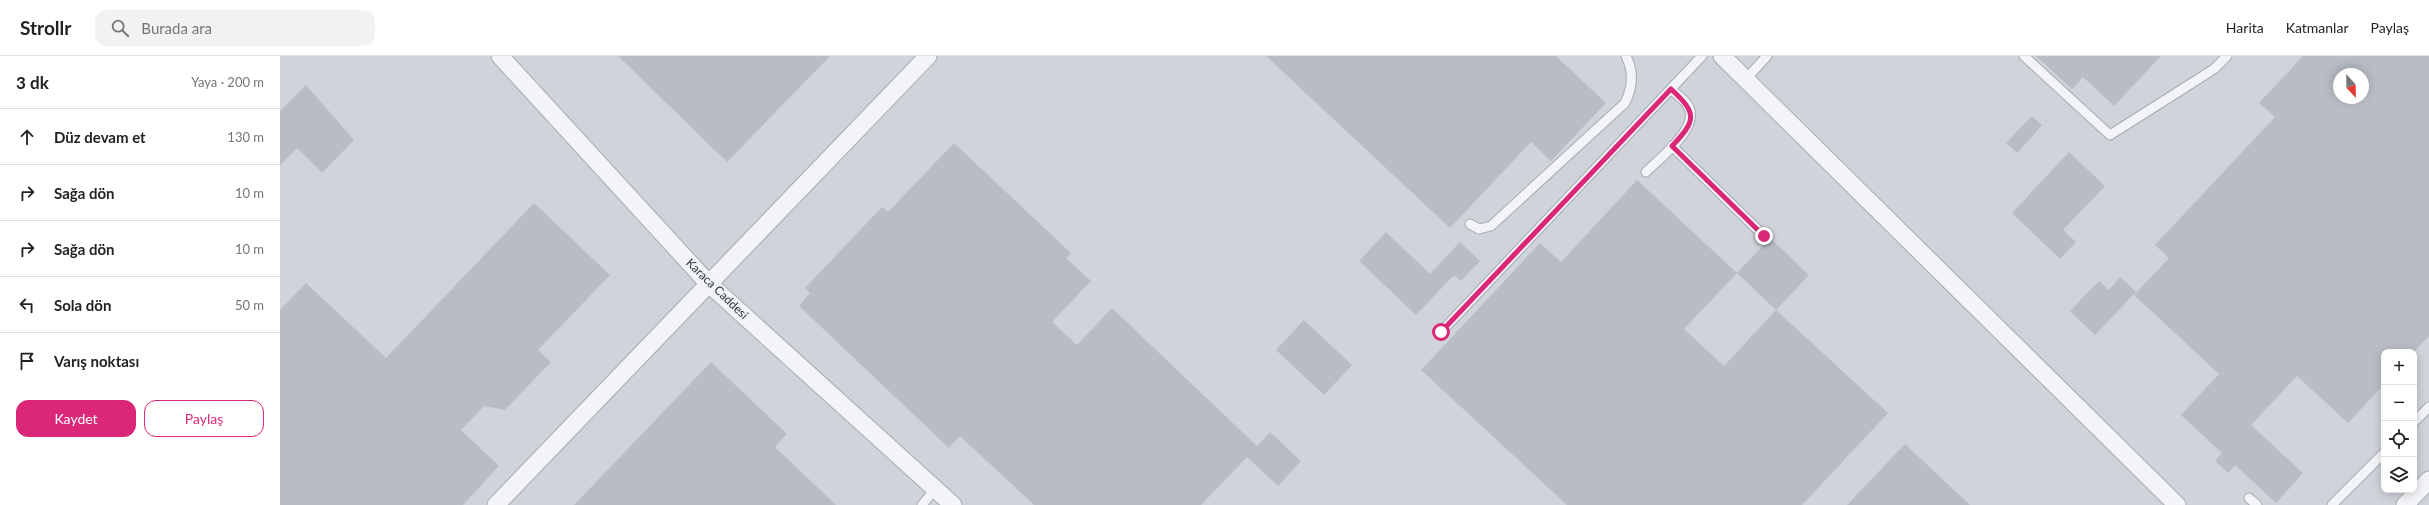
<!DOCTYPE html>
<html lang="tr">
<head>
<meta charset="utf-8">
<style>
	:root { --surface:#fff; --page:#f2f2f2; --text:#222; --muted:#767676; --line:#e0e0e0; --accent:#db2777 }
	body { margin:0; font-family:Lato,sans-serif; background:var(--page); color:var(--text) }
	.controls { position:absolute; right:12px; bottom:12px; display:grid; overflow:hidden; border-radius:8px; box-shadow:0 2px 10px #0003 }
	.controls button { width:36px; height:36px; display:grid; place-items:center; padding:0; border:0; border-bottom:1px solid var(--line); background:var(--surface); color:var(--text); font:20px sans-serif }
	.compass { position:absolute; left:2053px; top:12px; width:36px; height:36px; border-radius:50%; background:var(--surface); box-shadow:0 2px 10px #0003; rotate:158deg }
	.stop { position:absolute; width:12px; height:12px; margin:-9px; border:3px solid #db2777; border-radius:50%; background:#fff }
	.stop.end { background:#db2777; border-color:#fff; box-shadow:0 1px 4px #0008 }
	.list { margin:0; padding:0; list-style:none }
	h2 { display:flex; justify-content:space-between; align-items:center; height:52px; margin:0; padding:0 16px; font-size:17px }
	h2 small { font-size:13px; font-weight:400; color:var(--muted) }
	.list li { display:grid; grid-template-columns:26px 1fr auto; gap:12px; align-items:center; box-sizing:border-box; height:56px; padding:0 16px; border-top:1px solid var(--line) }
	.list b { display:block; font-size:15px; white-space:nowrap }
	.list em { font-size:13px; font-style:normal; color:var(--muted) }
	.actions { display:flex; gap:8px; padding:12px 16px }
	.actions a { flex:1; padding:9px 0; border:1px solid var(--accent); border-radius:12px; text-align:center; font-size:14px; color:var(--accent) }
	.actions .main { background:var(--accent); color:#fff }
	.icon { flex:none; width:22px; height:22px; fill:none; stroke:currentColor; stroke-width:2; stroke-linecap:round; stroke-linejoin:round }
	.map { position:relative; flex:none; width:2149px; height:449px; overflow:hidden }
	header { display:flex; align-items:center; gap:24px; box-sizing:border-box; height:56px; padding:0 20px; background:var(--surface); border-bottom:1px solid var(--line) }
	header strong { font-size:19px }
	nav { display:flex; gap:22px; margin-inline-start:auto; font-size:14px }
	.search { width:280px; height:36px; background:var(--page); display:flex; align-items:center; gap:10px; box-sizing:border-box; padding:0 14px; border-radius:12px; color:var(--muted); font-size:15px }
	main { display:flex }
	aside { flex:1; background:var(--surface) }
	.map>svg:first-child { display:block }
</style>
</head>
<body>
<header>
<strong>Strollr</strong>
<div class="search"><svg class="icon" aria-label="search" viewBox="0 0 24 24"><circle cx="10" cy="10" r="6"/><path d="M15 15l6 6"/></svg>Burada ara</div>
<nav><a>Harita</a><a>Katmanlar</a><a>Paylaş</a></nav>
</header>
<main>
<aside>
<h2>3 dk<small>Yaya · 200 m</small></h2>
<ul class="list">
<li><svg class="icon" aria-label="ahead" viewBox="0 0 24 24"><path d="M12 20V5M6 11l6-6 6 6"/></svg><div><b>Düz devam et</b></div><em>130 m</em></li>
<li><svg class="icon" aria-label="right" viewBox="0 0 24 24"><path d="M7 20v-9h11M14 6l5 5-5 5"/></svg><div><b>Sağa dön</b></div><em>10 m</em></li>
<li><svg class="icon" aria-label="right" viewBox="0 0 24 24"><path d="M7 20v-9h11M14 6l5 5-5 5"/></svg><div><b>Sağa dön</b></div><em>10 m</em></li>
<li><svg class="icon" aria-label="left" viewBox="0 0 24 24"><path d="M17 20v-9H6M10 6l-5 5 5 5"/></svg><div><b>Sola dön</b></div><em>50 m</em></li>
<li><svg class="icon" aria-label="arrive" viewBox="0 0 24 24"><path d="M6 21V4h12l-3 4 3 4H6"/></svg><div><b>Varış noktası</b></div></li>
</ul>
<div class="actions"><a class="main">Kaydet</a><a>Paylaş</a></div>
</aside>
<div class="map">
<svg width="2149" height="449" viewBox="0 0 2149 449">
	<rect width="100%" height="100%" fill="#e0e4e8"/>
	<path fill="#cfd3da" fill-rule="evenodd" d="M0,0H2149V449H0ZM2059,18H2083V42H2059ZM2104,296H2134V434H2104Z"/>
	<path fill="#b8bdc5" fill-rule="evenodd" d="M338,0H550L447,106Z
		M986,0H1276L1326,47L1271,105L1251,86L1170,172Z
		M1756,0H1881L1834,50L1803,21L1792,33Z
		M2023,0H2149V280L2134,296H2104V328L2068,367L2017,320L1971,369L2023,417L1996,447L1955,409L1948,417L1935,405L1942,397L1901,359L1939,318L1854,239L1889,202L1875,189L1995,61L1979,47ZM2059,18H2083V42H2059Z
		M26,29L74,84L42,117L17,92L0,109V55Z
		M1752,60L1762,69L1737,97L1726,87Z
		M674,87L791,197L786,202L811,225L772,266L797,289L832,252L977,390L990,376L1021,405L998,430L967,401L921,449H754L680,380L669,392L519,250L530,237L525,232L602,151L608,156Z
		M1789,96L1825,130L1783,174L1796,186L1780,203L1732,157Z
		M1357,124L1457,217L1404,273L1444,310L1496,254L1608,357L1522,449H1287L1141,314L1260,187L1281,206Z
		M254,147L330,219L258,294L271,306L225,354L204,350L181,374L219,410L183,449H0V254L26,227L106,302Z
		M1106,176L1150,218L1180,186L1200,205L1181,225L1174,219L1136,259L1079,205Z
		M1490,182L1529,219L1496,254L1457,217Z
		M1840,221L1856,236L1815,279L1790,255L1819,225L1829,234Z
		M1024,264L1072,309L1044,339L996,294Z
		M431,306L507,378L495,391L556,449H294Z
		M1625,388L1690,449H1567Z"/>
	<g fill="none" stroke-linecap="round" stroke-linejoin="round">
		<g stroke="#a6abb2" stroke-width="11">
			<path id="service" d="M1744,0L1830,79L1934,13L1947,0
				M1466,23L1487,0
				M1392,90L1484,180
				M1366,116C1380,102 1423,70 1407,48C1403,43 1396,38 1391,33
				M1190,168L1199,173L1211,170L1345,47C1353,31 1354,16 1346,0
				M1161,276L1422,0
				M2134,366L2149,351
				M1969,442L1977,449
				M642,449L655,433
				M2052,449L2104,397"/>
		</g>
		<g stroke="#a6abb2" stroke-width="19">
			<path id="minor" d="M220,0L428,227L673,449
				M1442,0L1897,449
				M216,449L648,0
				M2125,449L2149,424"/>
		</g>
		<use href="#service" stroke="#f3f4f7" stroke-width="9"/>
		<use href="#minor" stroke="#f3f4f7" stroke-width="17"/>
	</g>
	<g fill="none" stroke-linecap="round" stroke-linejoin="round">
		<path stroke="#db2777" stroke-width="5" d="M1161,276L1391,33C1417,57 1417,64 1392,90L1484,180"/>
	</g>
	<g text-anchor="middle" stroke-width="3.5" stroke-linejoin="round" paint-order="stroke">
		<g font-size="12" fill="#2a333f" stroke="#f0f3f6">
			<text transform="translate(437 233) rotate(44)" y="4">Karaca Caddesi</text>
		</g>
	</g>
</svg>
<div class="controls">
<button>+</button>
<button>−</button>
<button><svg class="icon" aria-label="locate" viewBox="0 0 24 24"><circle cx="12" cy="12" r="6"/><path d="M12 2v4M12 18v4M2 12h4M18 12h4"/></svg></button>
<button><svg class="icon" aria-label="layers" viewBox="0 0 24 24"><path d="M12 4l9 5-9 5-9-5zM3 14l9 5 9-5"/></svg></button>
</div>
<svg class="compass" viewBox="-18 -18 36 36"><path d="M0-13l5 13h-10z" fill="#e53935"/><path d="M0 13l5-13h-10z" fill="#767676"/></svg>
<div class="stop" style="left:1161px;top:276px"></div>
<div class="stop end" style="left:1484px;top:180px"></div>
</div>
</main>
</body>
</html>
